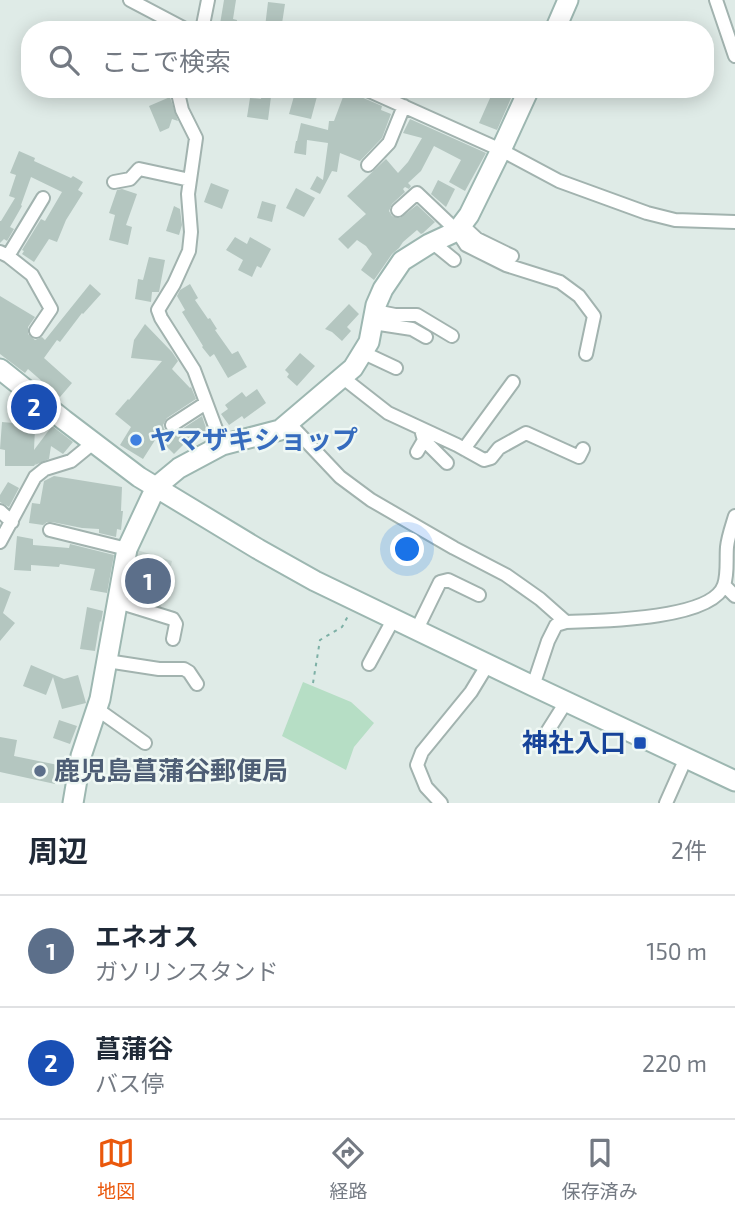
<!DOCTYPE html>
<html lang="ja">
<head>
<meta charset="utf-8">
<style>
	:root { --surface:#fff; --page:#f2f2f3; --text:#1f2937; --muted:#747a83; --line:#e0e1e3; --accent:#ea580c }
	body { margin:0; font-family:"Exo 2","Noto Sans JP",sans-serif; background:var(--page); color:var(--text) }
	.you { position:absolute; left:408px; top:550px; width:24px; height:24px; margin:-18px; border:5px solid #fff; border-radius:50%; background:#1a73e8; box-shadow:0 0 0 10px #1a73e833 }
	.badge { display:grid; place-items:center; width:46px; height:46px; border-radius:50%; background:var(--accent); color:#fff; font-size:23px; font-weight:700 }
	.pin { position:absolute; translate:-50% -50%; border:4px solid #fff; box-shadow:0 2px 7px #0006 }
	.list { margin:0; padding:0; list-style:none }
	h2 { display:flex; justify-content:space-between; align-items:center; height:91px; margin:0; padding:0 28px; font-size:30px }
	h2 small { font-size:23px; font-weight:400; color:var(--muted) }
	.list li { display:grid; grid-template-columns:46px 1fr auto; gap:21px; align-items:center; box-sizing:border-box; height:112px; padding:0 28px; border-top:2px solid var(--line) }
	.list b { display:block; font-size:26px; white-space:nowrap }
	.list p { margin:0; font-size:23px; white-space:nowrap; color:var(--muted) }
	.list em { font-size:23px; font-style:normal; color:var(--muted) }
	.icon { flex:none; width:38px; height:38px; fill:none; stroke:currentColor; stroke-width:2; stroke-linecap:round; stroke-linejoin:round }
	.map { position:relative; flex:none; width:735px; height:803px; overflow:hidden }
	.search { position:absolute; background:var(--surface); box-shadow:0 4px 18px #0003; left:21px; right:21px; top:21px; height:77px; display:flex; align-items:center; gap:18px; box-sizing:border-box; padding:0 24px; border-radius:28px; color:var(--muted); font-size:26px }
	.sheet { height:315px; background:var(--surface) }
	nav { display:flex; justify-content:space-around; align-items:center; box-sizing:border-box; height:98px; border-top:2px solid var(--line); background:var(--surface); font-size:19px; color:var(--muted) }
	nav a { display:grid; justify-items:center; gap:4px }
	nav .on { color:var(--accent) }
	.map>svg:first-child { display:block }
</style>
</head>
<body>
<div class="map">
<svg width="735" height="803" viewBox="0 0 735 803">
	<rect width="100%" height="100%" fill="#dfebe7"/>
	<path fill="#cddbd6" d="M134,549L172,561L160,611L125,600Z"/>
	<path fill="#b6dec5" d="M303,682L351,702L374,723L354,747L346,770L282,736Z"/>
	<path fill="#b4c6c0" d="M224,0H236L233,19L237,20L236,30H219Z
		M268,2L285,4L281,30L265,27Z
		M262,89H272L268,120L247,117L250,98L261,99Z
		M296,89H319L311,119L289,114Z
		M346,89H356L361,97L382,106L381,110L391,114L382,138L360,161L340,153L337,172L332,171L320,194L310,189L317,176L323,180L328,143L307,140L306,155L294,153L296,141H297L301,123L328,130L329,121H334Z
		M494,89H515L497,130L479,123Z
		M170,97L178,121L172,119L169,128L160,132L149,106Z
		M410,119L486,153L465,191L449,182L461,160L434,146L421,171L408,183L411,186L409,189L405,187L403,189L405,192L392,204L389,211L392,216L400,218L417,205L435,222L423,233L421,234L417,230L403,242L399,248L392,254L374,280L361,270L372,254L366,246L357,240L348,249L338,239L366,214L347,196L386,159L398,173L408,162L422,138L403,133Z
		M19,151L35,158L34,161L71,178L73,176L83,182L78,190L83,193L66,220L57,242L49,239L34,262L22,254L24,251L22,250L41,219L45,221L62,192L31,177L21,205L22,206L10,227L14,229L7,241L4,239L0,243V221H1L15,198L9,196L16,175L10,173Z
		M438,180L455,189L446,207L431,194Z
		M211,183L229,190L222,209L204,202Z
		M296,188L315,198L304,217L286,208Z
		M122,189L137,194L126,225L132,227L128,245L109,240L115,215L109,213L117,190Z
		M262,201L276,205L272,222L257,218Z
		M174,206L180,209L182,225L179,235L166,231Z
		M235,237L247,244L250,237L271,249L261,268L257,266L252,277L238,270L243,260L226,250Z
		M149,257L165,260L159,292H152L151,302L135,299L138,279L143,280Z
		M90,284L101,294L83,314L82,313L60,342L57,340L44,358L72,383L60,397L28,369L25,373L0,354V296L35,317L28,327V334L35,340L42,337L45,340Z
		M190,284L198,298L195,300L208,319L210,318L217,329L215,330L232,354L238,351L247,367L228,378L214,354L210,357L202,347L203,346L182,312L185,310L177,296L180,290Z
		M349,304L359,314L347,327L351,331L342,341L332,332L325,329Z
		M145,324L172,352L178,361L172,369L190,388L191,387L196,399L167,418L163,425L164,429L169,433H176L202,416L207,431L198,438L195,433L174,454L157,437L143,459L120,445L131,427L115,414L128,399L129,400L162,361L131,358L134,340Z
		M300,353L315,366L297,386L287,377L289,374L285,370Z
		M257,389L266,403L244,419L242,416L229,425L221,414L228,409L225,405L242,392L246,397Z
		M2,422L24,424V428H35L34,450L52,426L73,442L63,454L51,446L49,459L35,465L36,463L34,466H5V450L0,449Z
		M54,476L122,487L121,511H123L121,530L117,529L116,537L99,533V529L82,528L52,522H47L43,525L29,523L32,503L40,504L44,481Z
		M8,482L19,488L9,507L0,502V495Z
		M17,536L33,539V545L69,548L70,544L114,555L107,593L90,590L95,569L60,564L59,567L31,565V571L14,570Z
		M135,573L165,579L160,606L144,601L146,588L133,585Z
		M0,587L11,592L3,613L15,623L0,641Z
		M87,607L103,611L101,622L100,621L95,651L80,649Z
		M31,665L64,679L78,675L86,703L62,709L53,677L46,695L23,686Z
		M59,720L77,726L70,744L53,738Z
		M0,737L17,740L14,756L58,765L55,784L0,772Z"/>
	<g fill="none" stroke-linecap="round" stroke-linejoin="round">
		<g stroke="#a2b3af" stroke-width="16">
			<path id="street" d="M130,0L187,30
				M716,0L735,56
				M202,30L208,0
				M177,89L182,110L196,138L188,194L191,232L189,251L174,284L158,310L161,318L194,370L222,445
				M365,89L501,150L559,181L647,213L675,220L735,222
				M368,165L389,143L404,106
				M114,182L130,179L139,169L190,180
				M398,210L417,193L457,231L466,245L506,265L560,282L579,296L594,316L586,354
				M461,224L477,239L512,256
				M433,243L454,260
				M0,252L8,256L43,198
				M8,256L32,275L51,309L36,331
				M375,311L395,315H417L452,336
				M373,323L412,329L426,337
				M364,353L396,368
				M342,377L388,413L457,445L484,460L491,458L499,448L526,433L579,457L583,449
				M289,423L340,477L371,500L454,548L506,575L540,599L566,622
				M172,425L206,403
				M424,440L447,463
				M464,449L513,382
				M417,452L424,440L422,433
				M0,511L12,522
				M50,530L127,549
				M0,542L35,477L45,469L71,461L93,443
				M724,585L735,596
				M118,602L173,619L176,624L173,639
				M417,629L440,582L448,580L479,595
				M107,661L159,669H184L189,672L197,684
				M369,664L394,618
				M533,686L548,641L556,625L566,622C597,621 712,620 724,585C728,574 726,559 727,547C728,537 732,526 735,516
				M97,709L145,743
				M542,740L566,702
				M441,803L426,787L417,765L422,752L471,692L488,664
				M666,803L686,758"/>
		</g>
		<g stroke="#9db7b1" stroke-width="23">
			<path id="secondary" d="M555,30L568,0
				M0,369L64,420L139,477L258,549L315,581L533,686L735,781
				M73,803L81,756L100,699L127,549L156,487L179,468L222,445L280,430L353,368L369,342L376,305L383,289L402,261L429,244L457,231L469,215L501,150L529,89"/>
		</g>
		<path stroke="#7db0a6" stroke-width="2" stroke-dasharray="3.5 5" stroke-linecap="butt" d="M313,683L320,640L342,627L348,616"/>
		<use href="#street" stroke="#fff" stroke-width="12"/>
		<use href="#secondary" stroke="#fff" stroke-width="19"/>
	</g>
	<circle fill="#3f7fe0" stroke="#eff8f4" stroke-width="2.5" cx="136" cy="440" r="7"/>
	<rect fill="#1a4fb4" stroke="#eff8f4" stroke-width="2.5" x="633" y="736" width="14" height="14" rx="3.5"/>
	<circle fill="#5c6f8a" stroke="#eff8f4" stroke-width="2.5" cx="40" cy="771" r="7"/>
	<g text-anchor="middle" stroke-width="5" stroke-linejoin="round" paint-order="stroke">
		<g font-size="26" font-weight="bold" fill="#366cbe" stroke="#eff8f4" text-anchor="start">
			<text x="150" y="449">ヤマザキショップ</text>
		</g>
		<g font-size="26" font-weight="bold" fill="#164399" stroke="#eff8f4" text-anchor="end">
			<text x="626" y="752">神社入口</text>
		</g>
		<g font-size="26" font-weight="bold" fill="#4e5e75" stroke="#eff8f4" text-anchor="start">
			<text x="54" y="780">鹿児島菖蒲谷郵便局</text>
		</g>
	</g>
</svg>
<div class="you"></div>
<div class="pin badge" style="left:148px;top:581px;background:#5c6f8a">1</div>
<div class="pin badge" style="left:34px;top:407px;background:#1a4fb4">2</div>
<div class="search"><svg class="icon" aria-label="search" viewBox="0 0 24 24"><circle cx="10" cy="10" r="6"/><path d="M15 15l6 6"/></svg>ここで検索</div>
</div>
<section class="sheet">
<h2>周辺<small>2件</small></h2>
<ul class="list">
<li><span class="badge" style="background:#5c6f8a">1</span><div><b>エネオス</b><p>ガソリンスタンド</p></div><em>150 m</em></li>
<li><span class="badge" style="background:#1a4fb4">2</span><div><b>菖蒲谷</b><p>バス停</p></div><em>220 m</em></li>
</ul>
</section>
<nav>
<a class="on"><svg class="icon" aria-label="map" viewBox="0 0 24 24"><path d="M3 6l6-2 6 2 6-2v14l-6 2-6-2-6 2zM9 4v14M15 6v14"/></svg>地図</a>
<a><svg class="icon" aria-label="directions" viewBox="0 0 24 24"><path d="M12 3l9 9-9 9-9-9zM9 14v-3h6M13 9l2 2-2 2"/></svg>経路</a>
<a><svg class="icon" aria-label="saved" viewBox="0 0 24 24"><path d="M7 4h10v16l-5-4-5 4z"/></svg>保存済み</a>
</nav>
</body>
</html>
